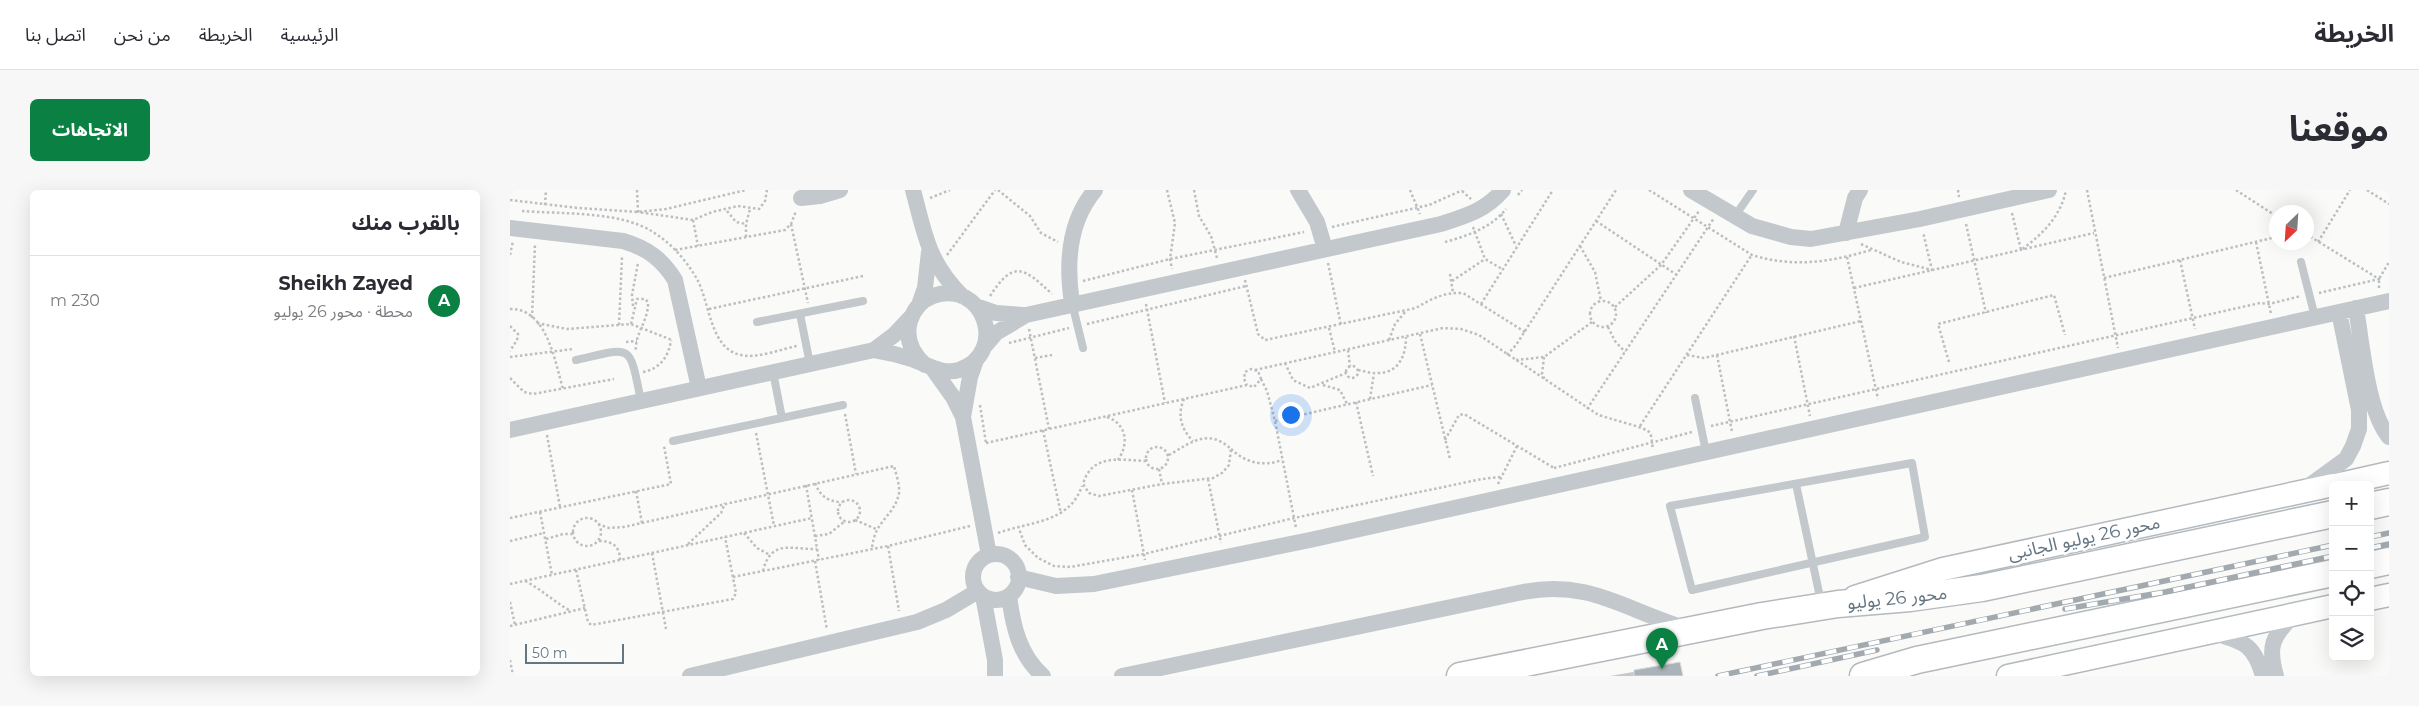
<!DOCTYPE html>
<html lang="ar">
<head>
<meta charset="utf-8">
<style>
	:root { --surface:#fff; --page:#f7f7f7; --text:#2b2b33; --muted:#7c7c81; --line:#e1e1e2; --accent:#0b8043 }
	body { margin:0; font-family:Montserrat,"Noto Sans Arabic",sans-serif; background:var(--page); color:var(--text); direction:rtl }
	.controls { position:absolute; right:15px; bottom:15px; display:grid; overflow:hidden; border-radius:8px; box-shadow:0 5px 20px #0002 }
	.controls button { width:45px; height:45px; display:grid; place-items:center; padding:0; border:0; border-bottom:1px solid var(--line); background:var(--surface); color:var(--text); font:25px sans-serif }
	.compass { position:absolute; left:1759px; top:15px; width:45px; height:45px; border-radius:50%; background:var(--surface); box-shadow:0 5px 20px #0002; rotate:205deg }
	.scale { position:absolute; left:15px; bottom:12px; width:99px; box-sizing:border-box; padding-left:5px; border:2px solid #657683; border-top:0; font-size:14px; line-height:18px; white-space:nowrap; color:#657683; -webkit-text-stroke:4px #fff; paint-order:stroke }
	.you { position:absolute; left:780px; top:224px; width:18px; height:18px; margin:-12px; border:4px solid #fff; border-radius:50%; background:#1a73e8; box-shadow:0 0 0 8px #1a73e833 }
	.badge { display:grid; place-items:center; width:32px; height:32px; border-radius:50%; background:var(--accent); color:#fff; font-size:16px; font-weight:700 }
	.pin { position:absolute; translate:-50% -41px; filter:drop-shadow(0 1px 2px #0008) }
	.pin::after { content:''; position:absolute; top:26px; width:18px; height:15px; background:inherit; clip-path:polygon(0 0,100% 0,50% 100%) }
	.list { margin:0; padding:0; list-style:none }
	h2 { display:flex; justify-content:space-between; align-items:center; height:65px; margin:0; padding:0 20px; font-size:21px }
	h2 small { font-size:16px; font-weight:400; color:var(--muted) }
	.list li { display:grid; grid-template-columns:32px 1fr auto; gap:15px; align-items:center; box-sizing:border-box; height:90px; padding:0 20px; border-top:1px solid var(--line) }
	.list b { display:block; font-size:19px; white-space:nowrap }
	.list p { margin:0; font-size:16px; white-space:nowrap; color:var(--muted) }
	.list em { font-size:16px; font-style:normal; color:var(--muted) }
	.icon { flex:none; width:28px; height:28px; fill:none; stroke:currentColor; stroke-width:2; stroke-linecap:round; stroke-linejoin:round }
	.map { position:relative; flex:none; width:1879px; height:486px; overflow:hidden; direction:ltr; border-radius:8px }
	header { display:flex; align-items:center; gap:30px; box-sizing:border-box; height:70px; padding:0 25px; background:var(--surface); border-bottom:1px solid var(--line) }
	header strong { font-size:24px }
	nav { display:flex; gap:28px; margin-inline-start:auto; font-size:18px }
	.intro { display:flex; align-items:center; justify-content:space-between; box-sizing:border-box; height:120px; padding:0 30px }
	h1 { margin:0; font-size:35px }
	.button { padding:12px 22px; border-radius:8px; background:var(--accent); color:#fff; font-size:18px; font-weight:700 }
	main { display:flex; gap:30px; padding:0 30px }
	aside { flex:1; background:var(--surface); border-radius:8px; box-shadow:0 5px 20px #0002 }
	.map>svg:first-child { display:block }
</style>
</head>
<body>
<header>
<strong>الخريطة</strong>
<nav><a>الرئيسية</a><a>الخريطة</a><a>من نحن</a><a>اتصل بنا</a></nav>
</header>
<div class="intro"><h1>موقعنا</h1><a class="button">الاتجاهات</a></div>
<main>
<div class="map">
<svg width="1879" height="486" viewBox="0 0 1879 486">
	<rect width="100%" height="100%" fill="#fafaf8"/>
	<path fill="#0003" d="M1169,474L1172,486H1100Z"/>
	<path fill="#aab3b9" stroke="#dcdcda" d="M1170,472L1173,486H1124V480Z"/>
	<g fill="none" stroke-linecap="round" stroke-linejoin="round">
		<g stroke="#b3babf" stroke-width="25">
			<path id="secondary" d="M1826,295L1879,283
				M1345,407L1433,379L1823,295
				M1860,409L1879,405
				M1498,486L1823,416"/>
		</g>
		<g stroke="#b4b9bd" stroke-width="29">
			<path id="trunk" d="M1860,316L1879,312
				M1860,375L1879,371
				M950,486L1252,426L1328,414L1400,408L1472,398L1823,324
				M1353,486L1407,470L1823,383"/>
		</g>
		<path stroke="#bbbfc2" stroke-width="2.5" stroke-dasharray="2.5 2.5" stroke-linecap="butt" d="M127,0L128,22L183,30L202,22L228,16L249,19L255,11L257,0
			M488,0L520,26L531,43L548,52
			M657,0L665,33L660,69L662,79
			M684,0L689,26L701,46L707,68
			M900,0L910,24
			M1139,0L1242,65C1284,78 1320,72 1361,60
			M1448,0L1449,7
			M1577,0L1608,158
			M1726,0L1766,26
			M1857,0L1879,14
			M952,1L961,9
			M1008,5L1012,0
			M420,8L440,0
			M0,10L68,18L128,22L156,19L236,0
			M35,15L36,0
			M12,21C51,24 111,21 143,42C162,54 176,70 187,89C200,113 200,159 231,165C247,169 271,159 287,156
			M217,21L226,32L236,34
			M1502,23L1511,60C1532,45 1551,26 1556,0
			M991,24L1006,56
			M183,30L188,56
			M1086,31L1167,85
			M281,34L298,113
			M1456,34L1476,123
			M822,37L919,15L953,0
			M963,37L975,69L992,79
			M1796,44L1869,89L1809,103
			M236,47V34L240,19
			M935,52C957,46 981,38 996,19
			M1746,52L1761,124
			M1808,52L1840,0
			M1351,54L1391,72L1422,80L1413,42
			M1070,56L1085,82L1091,111
			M165,60L275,40L281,34L286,21
			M0,65L3,51
			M437,65L485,0
			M1337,67L1368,209
			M1670,70L1685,139
			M818,73L831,135
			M940,84L943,103
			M1594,88L1766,47
			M735,90L748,144L755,150L906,118C921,109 934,102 953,103L1015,142
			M573,91L660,69L794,42
			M942,91L975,69
			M1344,98L1584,43
			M1869,98V89L1879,72
			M480,106C504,69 514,78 542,104
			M1080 124a13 13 0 1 1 26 0a13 13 0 1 1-26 0Z
			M636,114L655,213
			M971,114L1043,0
			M123,116L122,105L128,73
			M1105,117L1151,75L1189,21
			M0,119C37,118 45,172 53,199
			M199,119L353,86
			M22,128L25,54
			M27,133L57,139L121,134L162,150
			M121,134L127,109H135L138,112C139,130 124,145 126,161
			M577,134L736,96
			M109,135L112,67
			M0,136L8,144L7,150L0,161
			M1098,137L1105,151L1115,162
			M819,138L825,162
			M519,139L539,239
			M910,144L940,269
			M1284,146L1300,226
			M879,150L885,134L896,121
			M116,152L127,151
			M499,153L559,138
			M838,160L840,176
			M997,165L1006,155L1106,0
			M1177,165L1194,168L1351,131
			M1207,165L1222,242
			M0,167L63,159
			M1034,167L1032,184L1035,190
			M525,168L542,165
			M1006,170L1034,167L1082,132
			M1439,172L1428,134L1544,105L1555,145
			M775,173L783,190L800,198L836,183
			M836 182a6 6 0 1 1 12 0a6 6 0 1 1-12 0Z
			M745,180L933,138L951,139L969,145L1087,224C1097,229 1137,237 1140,243C1142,247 1142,255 1143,259
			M848,180C855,181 861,184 868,183C889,183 896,165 896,147
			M133,182C150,179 159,166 161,150
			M0,188L14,202L23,204L104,189
			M751,189L757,201L765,231L786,338
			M813,195L830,200L837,214
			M674,209C667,225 671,239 683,251
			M860,209L864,183
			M846,212L863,286
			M470,215L476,253
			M1077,219L1204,28
			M335,224L346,284
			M597,227C617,234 619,254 608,270
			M765,231L922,195
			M1130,236L1241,66
			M1201,236L1750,113L1759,114L1791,106
			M533,240L551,324
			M246,243L264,336
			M37,245L50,317
			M935,250L949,225L954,224L1044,278
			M476,253L737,195L744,197L751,189L748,181L741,179L735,182L734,189L737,195
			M636 268a11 11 0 1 1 22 0a11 11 0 1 1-22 0Z
			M721,259C736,273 753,277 772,270
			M636,271C610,270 582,263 573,294L579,303L589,306L652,294L703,288L712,283L719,275L721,259C698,238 682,252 659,265
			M1044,278L1182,242
			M649,279L652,294
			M698,289L711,353
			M305,293C310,306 318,312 332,312
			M988,294L1007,256
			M296,295L309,370
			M622,300L635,370
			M126,301L132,333
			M328 321a11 11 0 1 1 22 0a11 11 0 1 1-22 0Z
			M30,322L42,385
			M0,328L161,294L154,256
			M63 342a14 14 0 1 1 28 0a14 14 0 1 1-28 0Z
			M345,330L366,339
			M88,334L99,338L114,337L384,276C386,284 390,295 389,303C385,326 364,330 362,359
			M508,336L515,355L528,368L544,376L560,377L634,364L784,328L972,289L991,287
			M234,343L247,358L260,365
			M488,343C522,331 559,333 572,296
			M305,346L319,344L335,331
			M36,349L53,344H63
			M0,351L34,343
			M89,351C102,351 110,356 110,370
			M178,354L211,323L215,313
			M378,356L389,421
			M142,363L156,439
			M305,371L317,440
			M66,380L78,432L81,435L223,409L226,403L215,347
			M253,381C261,348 283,360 307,359
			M223,387L378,356L460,336
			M15,391C31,399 43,411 59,420
			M0,394L302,328
			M0,412L5,435
			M0,436L75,418
			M0,470L3,486"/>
		<path stroke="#c3c8cc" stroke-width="8" d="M1225,26L1243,0
			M1791,72L1805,127
			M562,113L573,158
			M290,124L300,174
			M247,132L353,111
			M66,170C123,157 119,152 131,211
			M263,182L272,228
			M1185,208L1196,262
			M163,251L333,215
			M1402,273L1415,347L1182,400L1160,316Z
			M1286,294L1311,412"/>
		<path stroke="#c3c8cc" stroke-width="16" d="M403,0C415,45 418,72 452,106
			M788,0L807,32L815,59
			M1181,0L1242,36L1281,47L1301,49L1410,29L1539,0
			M291,8L310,6L330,0
			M0,38L113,51C137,58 152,69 165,90L189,198
			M1336,43L1345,8L1350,0
			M562,113C556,74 558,32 585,0
			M409,115L415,98L419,62
			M466,116L486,123L514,125
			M1846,118C1852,153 1857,221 1879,247
			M474,157L486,143L516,125L931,34C956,26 976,20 993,0
			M364,160L384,145L401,127
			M423,179L443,207L453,227L479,365
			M453,227L460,187L466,170
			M0,240L364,160C377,162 389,165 401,169C417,174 431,185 449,180C500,162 473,88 423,106C412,110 404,119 400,131C395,148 402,163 415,175
			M1796,298L1836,269L1843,256L1849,239V220L1829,122
			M463 387a23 23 0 1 1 46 0a23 23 0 1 1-46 0Z
			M508,387L546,396L584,394L800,350L1879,111
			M473,406L485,470V486
			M499,406C503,436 509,465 533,486
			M1704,443C1734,452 1744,454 1753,486
			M180,486L407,432L436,420L468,401
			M612,486L1013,402C1079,389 1115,420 1175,438
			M1766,486C1757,454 1763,448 1784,424"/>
		<use href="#secondary" stroke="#fff" stroke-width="22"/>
		<use href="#trunk" stroke="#fff" stroke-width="26"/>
		<g stroke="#a2aab0" stroke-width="5.5">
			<path id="rail" d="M1860,347L1879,343
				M1860,358L1879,354
				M1555,419L1655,402L1823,366
				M1208,486L1823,355
				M1247,486L1367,460"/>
		</g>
		<use href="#rail" stroke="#fff" stroke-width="4" stroke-dasharray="11" stroke-linecap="butt"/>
	</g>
	<g text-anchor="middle" stroke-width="5" stroke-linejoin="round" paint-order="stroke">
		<g font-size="18" fill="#657683" stroke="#fff">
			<text transform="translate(1574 348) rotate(-12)" y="6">محور 26 يوليو الجانبى</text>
			<text transform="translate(1387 408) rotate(-6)" y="6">محور 26 يوليو</text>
		</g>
	</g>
</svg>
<div class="controls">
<button>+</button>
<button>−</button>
<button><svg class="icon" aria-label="locate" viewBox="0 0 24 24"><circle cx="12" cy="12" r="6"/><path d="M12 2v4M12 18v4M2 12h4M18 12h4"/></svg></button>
<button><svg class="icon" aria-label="layers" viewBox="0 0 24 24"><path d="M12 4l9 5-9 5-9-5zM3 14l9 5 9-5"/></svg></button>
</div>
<svg class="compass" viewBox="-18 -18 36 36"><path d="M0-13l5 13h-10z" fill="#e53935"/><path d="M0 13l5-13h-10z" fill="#7c7c81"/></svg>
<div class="scale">50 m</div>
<div class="you"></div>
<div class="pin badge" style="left:1152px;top:479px">A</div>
</div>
<aside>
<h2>بالقرب منك<small></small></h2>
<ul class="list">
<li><span class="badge">A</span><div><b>Sheikh Zayed</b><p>محطة · محور 26 يوليو</p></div><em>230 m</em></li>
</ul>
</aside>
</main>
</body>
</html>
